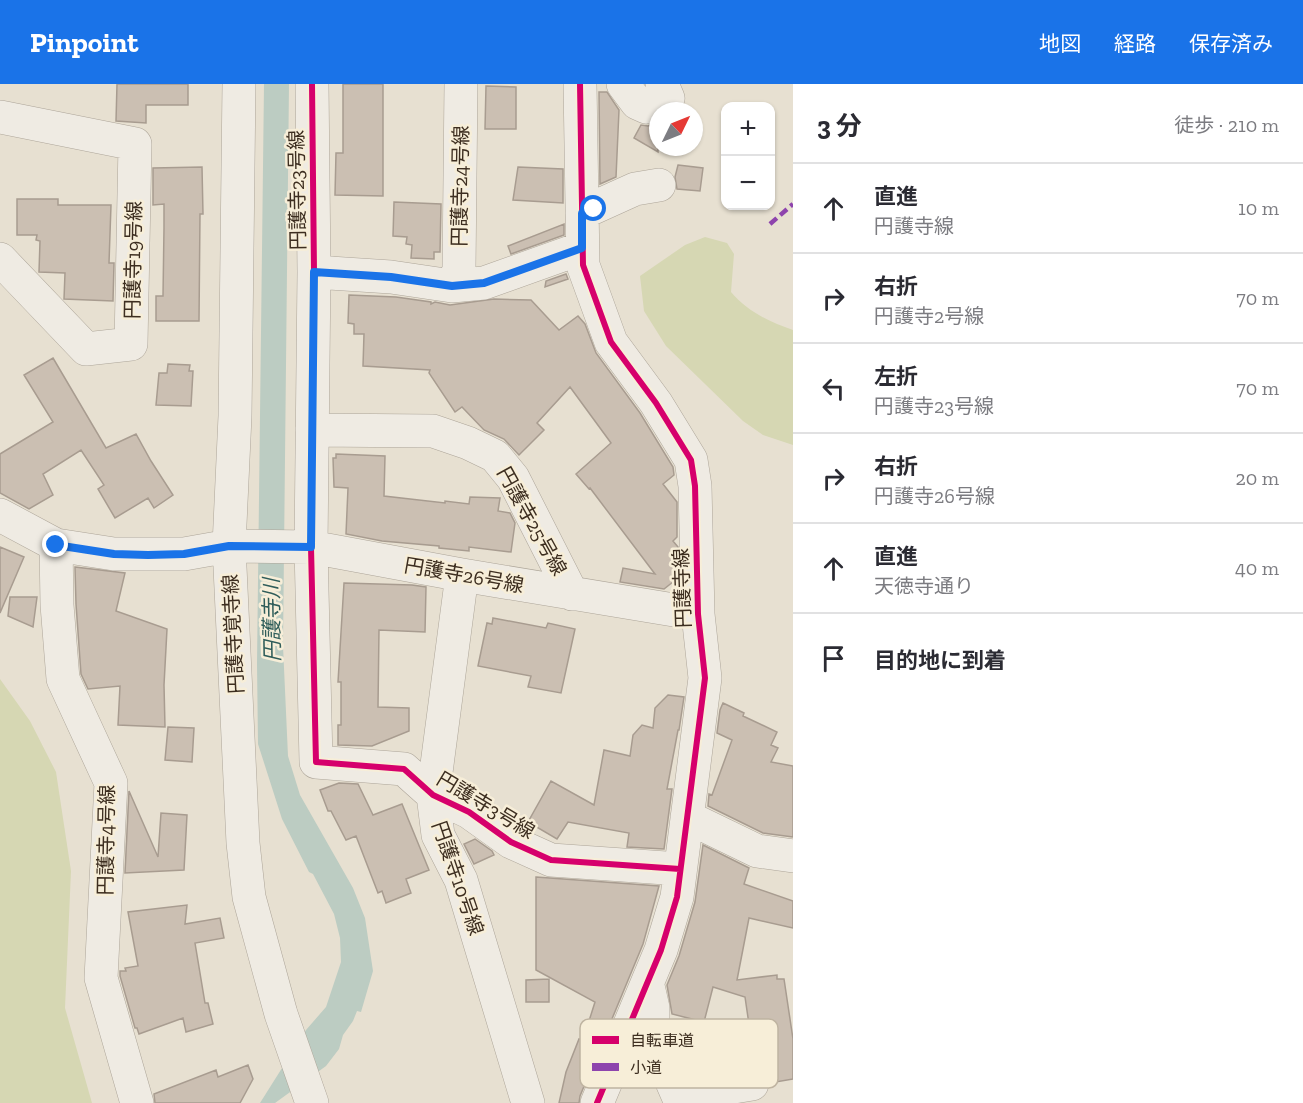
<!DOCTYPE html>
<html lang="ja">
<head>
<meta charset="utf-8">
<style>
	:root { --surface:#fff; --page:#f2f2f3; --text:#2b2b33; --muted:#7c7c81; --line:#e1e1e2; --accent:#1a73e8 }
	body { margin:0; font-family:"Zilla Slab","Noto Sans JP",serif; background:var(--page); color:var(--text) }
	.controls { position:absolute; right:18px; top:18px; display:grid; overflow:hidden; border-radius:12px; box-shadow:0 2px 4px #0004 }
	.controls button { width:54px; height:54px; display:grid; place-items:center; padding:0; border:0; border-bottom:2px solid var(--line); background:var(--surface); color:var(--text); font:30px sans-serif }
	.compass { position:absolute; left:649px; top:18px; width:54px; height:54px; border-radius:50%; background:var(--surface); box-shadow:0 2px 4px #0004; rotate:47deg }
	.stop { position:absolute; width:18px; height:18px; margin:-14px; border:4px solid #1a73e8; border-radius:50%; background:#fff }
	.stop.end { background:#1a73e8; border-color:#fff; box-shadow:0 2px 6px #0008 }
	.list { margin:0; padding:0; list-style:none }
	h2 { display:flex; justify-content:space-between; align-items:center; height:78px; margin:0; padding:0 24px; font-size:26px }
	h2 small { font-size:20px; font-weight:400; color:var(--muted) }
	.list li { display:grid; grid-template-columns:39px 1fr auto; gap:18px; align-items:center; box-sizing:border-box; height:90px; padding:0 24px; border-top:2px solid var(--line) }
	.list b { display:block; font-size:22px; white-space:nowrap }
	.list p { margin:0; font-size:20px; white-space:nowrap; color:var(--muted) }
	.list em { font-size:20px; font-style:normal; color:var(--muted) }
	.icon { flex:none; width:33px; height:33px; fill:none; stroke:currentColor; stroke-width:2; stroke-linecap:round; stroke-linejoin:round }
	.map { position:relative; flex:none; width:793px; height:1019px; overflow:hidden }
	header { display:flex; align-items:center; gap:36px; box-sizing:border-box; height:84px; padding:0 30px; background:var(--accent); color:#fff }
	header strong { font-size:28px }
	nav { display:flex; gap:33px; margin-inline-start:auto; font-size:21px }
	main { display:flex }
	aside { flex:1; background:var(--surface) }
	.map>svg:first-child { display:block }
</style>
</head>
<body>
<header>
<strong>Pinpoint</strong>
<nav><a>地図</a><a>経路</a><a>保存済み</a></nav>
</header>
<main>
<div class="map">
<svg width="793" height="1019" viewBox="0 0 793 1019">
	<rect width="100%" height="100%" fill="#e7e0d1"/>
	<path fill="#d6d7b3" d="M705,153L727,159L734,170L731,208C747,227 769,238 793,246V361L763,351L743,337L666,262L644,227L640,192L685,161Z
		M0,595L30,637L56,688L71,787L65,924L92,1019H0Z"/>
	<path fill="#bcccc2" d="M264,0H289L283,562L288,672L300,711L353,804L365,834L373,887L361,928L357,927L353,937L343,951L339,965L326,982L275,1019H260L306,946L326,923L341,878L340,854L334,830L313,790L309,788L282,735L258,660L257,580Z"/>
	<path fill="#cbbfb2" stroke="#a89c90" stroke-width="1.5" d="M117,0H188V21H146V39L116,37Z
		M343,0H383V112L335,111L336,69H343Z
		M486,2L516,3V45H485Z
		M599,8H607L619,26L616,93L600,100Z
		M658,38V68L634,54L641,41L648,42Z
		M678,81L703,84L700,107L677,105L675,93Z
		M202,83L203,130H200L199,237H156V212H163L164,144V120L153,121V84Z
		M518,83L563,85V119L513,116Z
		M17,115H58V121H111L109,179H114L113,217L64,215L65,189L39,188L40,157L36,156L37,151H17Z
		M394,118L441,120L440,168H434V175L411,174L412,161L406,160L407,153L393,152Z
		M564,140V151L511,170L508,162Z
		M566,190L568,195L545,203L546,197Z
		M349,211L396,213L431,218V220L435,218L450,221L494,215L531,216L559,246L578,232L585,240L596,269L640,329L673,383L674,391L663,400L677,418V453L673,457L678,463V494L664,505L620,498L623,484L655,490L590,404L589,405L576,390L611,359L570,303L537,339L544,346L519,371L504,355L484,346L462,323L455,328L429,289L430,286L363,282L364,250H354V240L348,239Z
		M53,274L106,364L136,350L151,377L173,411L154,424L148,414L115,434L98,405L104,401L81,366L43,390L53,411L29,425L0,409V370L53,338L24,291Z
		M168,280L190,281L189,287H193L191,322L156,321L159,289H167Z
		M336,370L385,372L384,412L445,419V417L469,420L470,413L500,414L498,427L510,429L515,439L511,468L469,463V467L439,464V462L382,457L346,450L348,404L334,403L333,374H336Z
		M0,463L24,473L0,529Z
		M75,483L125,489L116,527L167,545L164,601L165,643L118,641L120,602L88,605L81,590L76,520Z
		M344,499L412,501L426,503L425,548L379,546L378,623L409,624V647L372,662L338,661V641H341V598H338Z
		M10,513H37L33,543L8,532Z
		M493,534L546,544L548,539L575,545L561,609L528,603L531,592L478,582L487,539L492,540Z
		M668,611L684,613L679,646H678L667,705H672L664,765L627,763L629,749L568,738L557,755L528,738L551,697L594,721L604,666L630,672L633,651L642,641L653,644L655,624Z
		M723,619L744,629L743,632L777,648L771,661L778,664L771,678L793,682V753L763,749L708,722L709,710L712,711L732,656L717,649L720,626Z
		M168,643L194,644L192,678L165,676Z
		M339,699L358,700L373,731L402,720L429,786L406,795L411,809L386,819L382,807L378,809L356,752L346,756L331,727H328L320,706Z
		M129,707L158,773L161,729L187,731L184,786L125,789Z
		M475,755L492,767L494,771L474,780L464,760Z
		M703,761L749,784L744,800L793,817V844L749,834L737,896L777,891V895H784L793,955V995L770,999L767,989L760,983L756,953L751,954L745,913L713,903L704,938L672,930L667,901L679,872L695,818Z
		M536,793L659,802L643,860L580,1012L579,1019H559L566,988L579,955L583,956L595,918L536,886Z
		M187,821L185,840L220,834L224,854L195,859L205,919H208L213,940L186,948L183,934L139,950L137,944H135L120,892V887H126L125,884L138,882L128,828Z
		M549,895V918H526V896Z
		M248,981L253,995L240,1019H155L154,1010L216,986L218,993Z"/>
	<g fill="none" stroke-linecap="round" stroke-linejoin="round">
		<g stroke="#ada599" stroke-width="34">
			<path id="minor" d="M239,0L235,332L229,462L243,759L249,813L281,930L312,1019
				M312,0L314,188L311,463L316,678L404,685L433,711L469,728L511,758L551,776L680,785
				M580,0L583,181L611,258L656,319L691,376L695,402L698,530L705,594L677,813L661,866L597,1019
				M623,0L637,19L646,23L653,18L663,20L668,14L662,0
				M0,33L135,60L131,260L86,265L0,175
				M582,129L635,105L659,101
				M314,188L391,193L452,202L484,199L582,164
				M452,202L459,186L461,0
				M312,346L433,347L468,359L495,372L513,394L572,510
				M0,431L56,461L114,470H184L229,462L311,463L462,491L698,530
				M56,461L57,521L63,595L111,699L101,894L137,1019
				M462,491L433,711L438,751L461,796L528,1019
				M687,733L757,767L793,772
				M648,902L653,924V944L656,961L678,1012L752,1000"/>
		</g>
		<use href="#minor" stroke="#efebe3" stroke-width="33"/>
		<path stroke="#8e44ad" stroke-width="4.5" stroke-dasharray="9 4.5" stroke-linecap="butt" d="M770,140L793,120"/>
		<g stroke="#f7eed8" stroke-width="10">
			<path id="cycleway" d="M312,0L314,188L311,463L316,678L404,685L433,711L469,728L511,758L551,776L680,785
				M580,0L583,181L611,258L656,319L691,376L695,402L698,530L705,594L677,813L661,866L597,1019"/>
		</g>
		<use href="#cycleway" stroke="#d6006c" stroke-width="6"/>
	</g>
	<g fill="none" stroke-linecap="round" stroke-linejoin="round">
		<path stroke="#1a73e8" stroke-width="8" d="M56,461L114,470L148,471L184,470L229,462L311,463L314,188L391,193L452,202L484,199L582,164V129L594,125"/>
	</g>
	<g text-anchor="middle" stroke-width="5" stroke-linejoin="round" paint-order="stroke">
		<g font-size="20" fill="#3d2e20" stroke="#f7eed8">
			<text transform="translate(460 102) rotate(-89)" y="7">円護寺24号線</text>
			<text transform="translate(297 106) rotate(-91)" y="7">円護寺23号線</text>
			<text transform="translate(133 176) rotate(-89)" y="7">円護寺19号線</text>
			<text transform="translate(532 437) rotate(61)" y="7">円護寺25号線</text>
			<text transform="translate(464 491) rotate(10)" y="7">円護寺26号線</text>
			<text transform="translate(682 504) rotate(-92)" y="7">円護寺線</text>
			<text transform="translate(233 550) rotate(-93)" y="7">円護寺覚寺線</text>
			<text transform="translate(486 721) rotate(31)" y="7">円護寺3号線</text>
			<text transform="translate(106 756) rotate(-89)" y="7">円護寺4号線</text>
			<text transform="translate(458 794) rotate(71)" y="7">円護寺10号線</text>
		</g>
		<g font-size="21" font-style="italic" fill="#2f5d5a" stroke="#f7eed8">
			<text transform="translate(272 536) rotate(-91)" y="7">円護寺川</text>
		</g>
	</g>
	<rect x="580" y="935" width="198" height="69" rx="9" fill="#f7eed8" stroke="#bfb4a1" stroke-width="1.5"/>
	<rect x="592" y="952" width="27" height="8" fill="#d6006c"/>
	<rect x="592" y="979" width="27" height="8" fill="#8e44ad"/>
	<g font-size="16" fill="#3d2e20">
		<text x="630" y="962">自転車道</text>
		<text x="630" y="989">小道</text>
	</g>
</svg>
<div class="controls">
<button>+</button>
<button>−</button>
</div>
<svg class="compass" viewBox="-18 -18 36 36"><path d="M0-13l5 13h-10z" fill="#e53935"/><path d="M0 13l5-13h-10z" fill="#7c7c81"/></svg>
<div class="stop" style="left:594px;top:125px"></div>
<div class="stop end" style="left:56px;top:461px"></div>
</div>
<aside>
<h2>3 分<small>徒歩 · 210 m</small></h2>
<ul class="list">
<li><svg class="icon" aria-label="ahead" viewBox="0 0 24 24"><path d="M12 20V5M6 11l6-6 6 6"/></svg><div><b>直進</b><p>円護寺線</p></div><em>10 m</em></li>
<li><svg class="icon" aria-label="right" viewBox="0 0 24 24"><path d="M7 20v-9h11M14 6l5 5-5 5"/></svg><div><b>右折</b><p>円護寺2号線</p></div><em>70 m</em></li>
<li><svg class="icon" aria-label="left" viewBox="0 0 24 24"><path d="M17 20v-9H6M10 6l-5 5 5 5"/></svg><div><b>左折</b><p>円護寺23号線</p></div><em>70 m</em></li>
<li><svg class="icon" aria-label="right" viewBox="0 0 24 24"><path d="M7 20v-9h11M14 6l5 5-5 5"/></svg><div><b>右折</b><p>円護寺26号線</p></div><em>20 m</em></li>
<li><svg class="icon" aria-label="ahead" viewBox="0 0 24 24"><path d="M12 20V5M6 11l6-6 6 6"/></svg><div><b>直進</b><p>天徳寺通り</p></div><em>40 m</em></li>
<li><svg class="icon" aria-label="arrive" viewBox="0 0 24 24"><path d="M6 21V4h12l-3 4 3 4H6"/></svg><div><b>目的地に到着</b></div></li>
</ul>
</aside>
</main>
</body>
</html>
